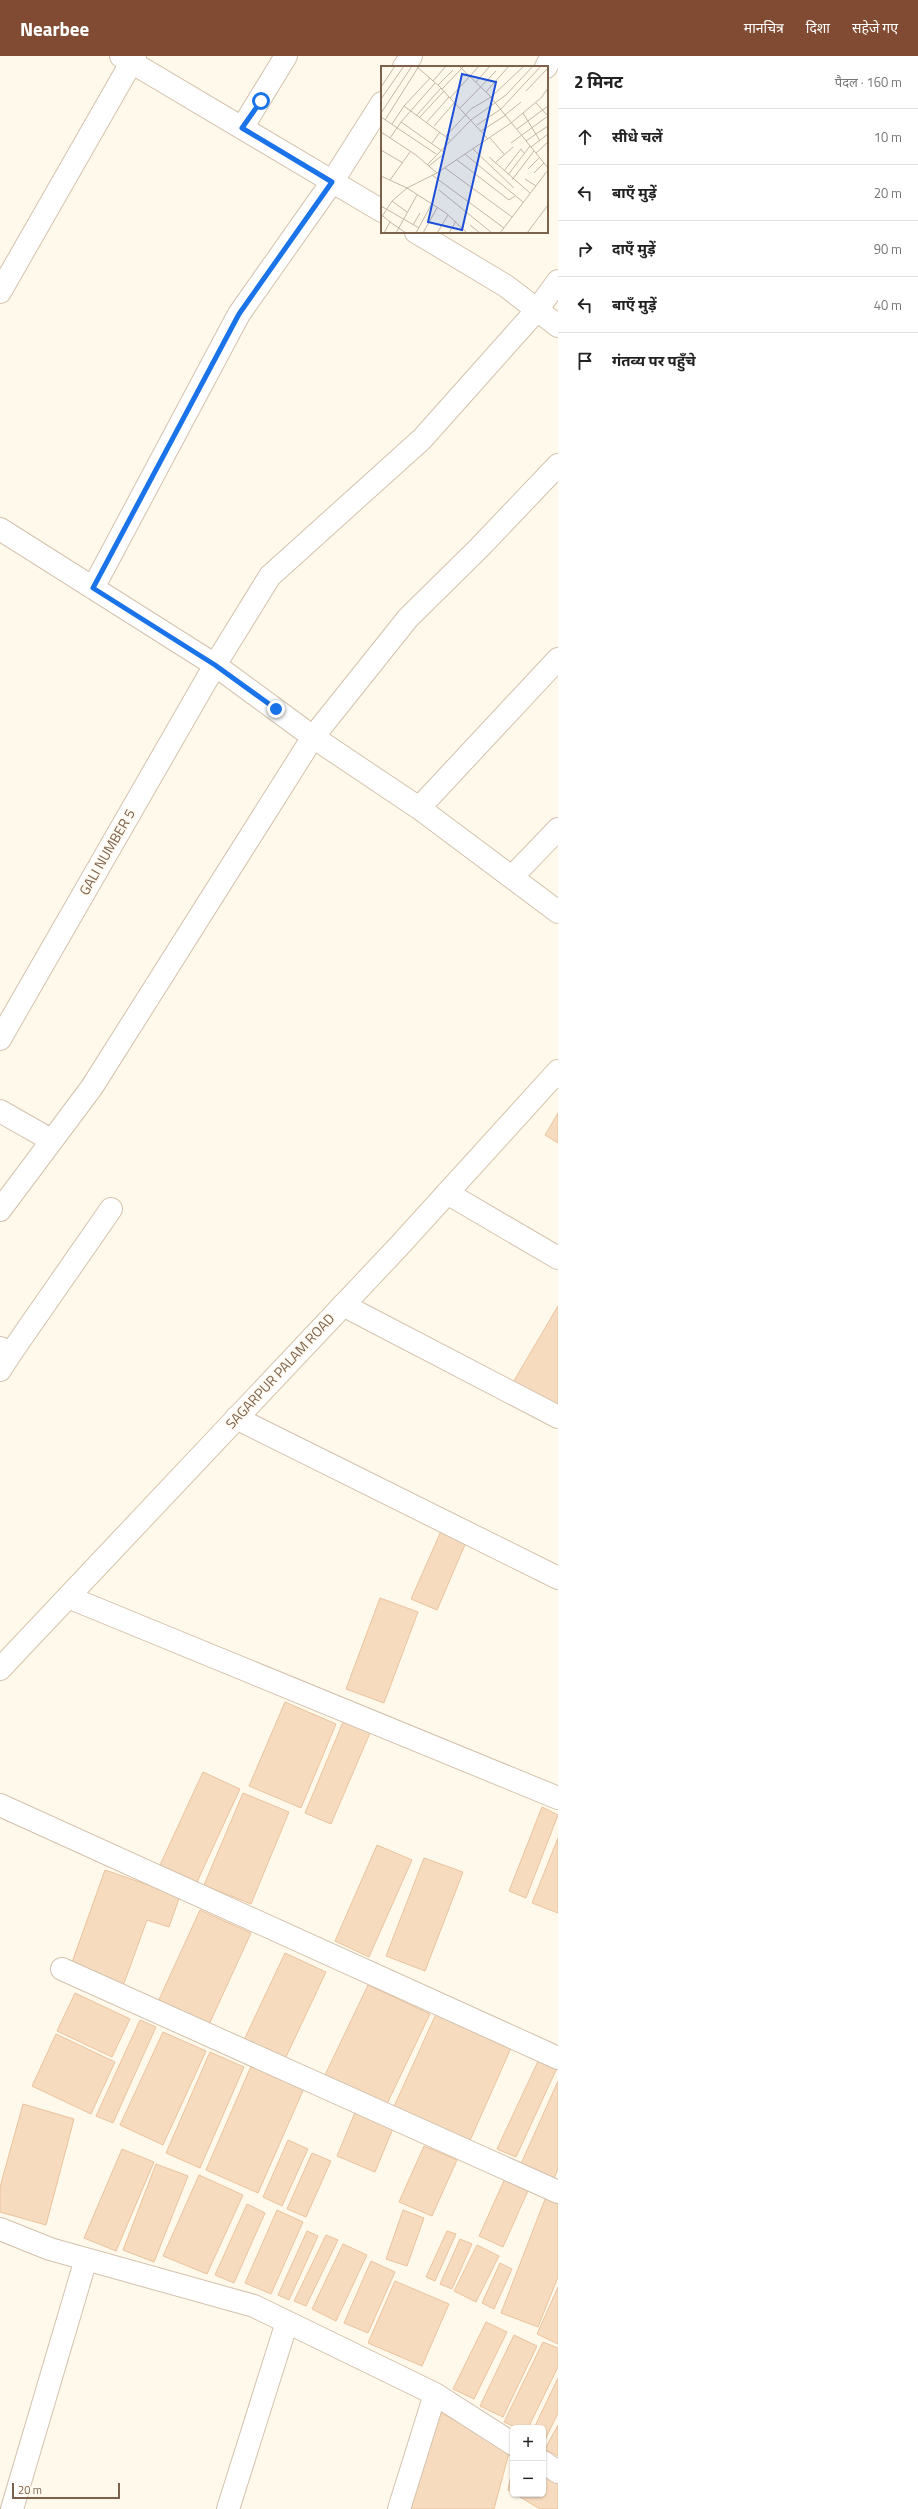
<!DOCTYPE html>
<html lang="hi">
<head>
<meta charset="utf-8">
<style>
	:root { --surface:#fff; --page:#f2f2f2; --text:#222; --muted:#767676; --line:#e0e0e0; --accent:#804b32 }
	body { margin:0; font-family:"Titillium Web","Noto Sans Devanagari",sans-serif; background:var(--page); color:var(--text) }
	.controls { position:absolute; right:12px; bottom:12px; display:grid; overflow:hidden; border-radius:6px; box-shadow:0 1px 3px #0004 }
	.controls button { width:36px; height:36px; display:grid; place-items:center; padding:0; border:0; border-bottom:1px solid var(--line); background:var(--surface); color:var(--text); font:20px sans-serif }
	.scale { position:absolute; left:12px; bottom:10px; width:108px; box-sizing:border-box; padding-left:4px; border:2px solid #7d614a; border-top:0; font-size:11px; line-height:14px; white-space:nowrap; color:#7d614a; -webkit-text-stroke:3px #fffbf2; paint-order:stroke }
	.stop { position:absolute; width:12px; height:12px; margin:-9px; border:3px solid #1a73e8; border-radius:50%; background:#fff }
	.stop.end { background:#1a73e8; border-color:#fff; box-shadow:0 1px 4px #0008 }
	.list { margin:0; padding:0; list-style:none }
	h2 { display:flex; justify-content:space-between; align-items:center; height:52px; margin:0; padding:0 16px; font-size:17px }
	h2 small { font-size:13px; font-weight:400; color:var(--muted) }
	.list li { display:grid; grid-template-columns:26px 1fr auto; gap:12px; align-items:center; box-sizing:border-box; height:56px; padding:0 16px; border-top:1px solid var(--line) }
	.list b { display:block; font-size:15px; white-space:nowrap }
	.list em { font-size:13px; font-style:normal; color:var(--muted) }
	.icon { flex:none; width:22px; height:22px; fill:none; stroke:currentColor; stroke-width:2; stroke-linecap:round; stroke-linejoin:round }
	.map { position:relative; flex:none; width:558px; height:2453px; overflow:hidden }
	header { display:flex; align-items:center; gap:24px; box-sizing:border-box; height:56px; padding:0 20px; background:var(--accent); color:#fff }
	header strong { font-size:19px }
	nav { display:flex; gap:22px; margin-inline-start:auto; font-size:14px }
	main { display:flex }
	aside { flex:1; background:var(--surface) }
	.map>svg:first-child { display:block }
</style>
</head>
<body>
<header>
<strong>Nearbee</strong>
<nav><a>मानचित्र</a><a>दिशा</a><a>सहेजे गए</a></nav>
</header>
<main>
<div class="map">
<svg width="558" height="2453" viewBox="0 0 558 2453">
	<rect width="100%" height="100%" fill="#fef9ea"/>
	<path fill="#f6dbbf" stroke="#ebc39e" d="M558,1057V1087L545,1079Z
		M558,1250V1355L512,1328Z
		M442,1473L467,1484L437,1554L411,1543Z
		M380,1542L418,1556L384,1647L346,1633Z
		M285,1646L336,1668L301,1752L249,1730Z
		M346,1659L373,1670L331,1768L305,1757Z
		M203,1716L240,1733L197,1826L160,1809Z
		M243,1737L289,1756L251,1848L204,1829Z
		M542,1751L558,1759L526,1842L509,1835Z
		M558,1782V1857L532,1847Z
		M377,1789L412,1804L369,1901L335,1885Z
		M424,1802L463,1816L425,1915L386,1900Z
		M105,1814L180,1840L169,1871L147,1864L123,1930L70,1912Z
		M200,1854L251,1877L207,1973L156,1950Z
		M285,1897L326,1916L285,2003L244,1984Z
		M368,1929L430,1958L386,2050L324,2021Z
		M75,1937L130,1963L112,2001L57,1975Z
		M436,1958L511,1992L468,2089L392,2055Z
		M140,1964L156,1971L113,2067L96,2060Z
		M163,1976L206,1995L163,2089L120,2069Z
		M56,1978L115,2006L91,2058L32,2030Z
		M210,1996L244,2011L200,2112L166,2097Z
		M539,2003L557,2012L516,2101L497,2093Z
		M252,2008L305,2030L258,2137L206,2114Z
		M558,2025V2113L553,2125L520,2110Z
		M23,2048L74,2063L46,2169L0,2156V2131Z
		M356,2054L394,2070L375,2116L337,2100Z
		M288,2084L308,2093L282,2150L263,2141Z
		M424,2090L457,2104L432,2160L399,2146Z
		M122,2093L154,2106L116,2195L84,2182Z
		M312,2097L331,2105L306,2161L287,2153Z
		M156,2108L188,2120L154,2206L123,2194Z
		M507,2118L531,2128L503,2191L479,2180Z
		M199,2119L243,2139L207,2218L163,2200Z
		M547,2138L558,2142V2221L538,2271L501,2257Z
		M247,2148L265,2157L234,2227L215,2219Z
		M277,2154L303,2166L271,2238L245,2227Z
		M403,2154L424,2162L407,2210L386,2203Z
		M307,2175L318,2180L289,2244L278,2239Z
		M447,2175L456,2178L435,2225L426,2221Z
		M326,2179L338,2184L306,2250L294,2245Z
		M460,2183L472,2188L452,2233L440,2228Z
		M343,2188L367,2199L336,2265L312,2253Z
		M477,2189L499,2200L476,2246L454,2235Z
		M371,2205L395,2216L368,2277L344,2267Z
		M500,2207L512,2213L494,2253L482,2247Z
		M395,2225L449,2248L422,2310L368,2287Z
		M558,2231V2288L537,2278Z
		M486,2266L507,2276L474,2343L453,2333Z
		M514,2279L537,2290L503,2361L480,2350Z
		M543,2286L558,2292V2311L528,2372H517L504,2366Z
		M558,2322V2357L544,2386L543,2372H534Z
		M437,2355L510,2393L494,2453H409Z
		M558,2369V2400L545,2393Z
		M513,2409V2437L508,2434Z
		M543,2417L558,2425V2453H540L515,2438H543Z"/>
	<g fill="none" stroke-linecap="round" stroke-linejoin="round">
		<g stroke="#d3c2ae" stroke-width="24">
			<path id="street" d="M121,0L382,155
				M404,11L411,0
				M546,11L552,0
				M242,72L286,0
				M416,176L506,230L558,270
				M0,236L135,0
				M0,473L215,609L313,681L419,752L558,856
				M93,532L239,258L332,126L382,47
				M419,752L558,603
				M512,821L558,773
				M0,983L215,609L270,520L422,383L537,254L558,225
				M0,1055L51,1084
				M447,1137L558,1202
				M0,1154L92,1031L313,681L408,562L479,492L558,409
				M343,1249L558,1361
				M0,1292L11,1297L0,1314
				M11,1297L111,1153
				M236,1362L558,1522
				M68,1541L558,1742
				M0,1749L558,2002
				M62,1913L558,2136
				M0,2173L50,2193L254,2250L435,2338L513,2388
				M543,2406L558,2416
				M12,2453L86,2203
				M228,2453L287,2266
				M399,2453L435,2338"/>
		</g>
		<g stroke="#d6c3ab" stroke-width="24">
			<path id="secondary" d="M0,1613L400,1189L558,1015"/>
		</g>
		<use href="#street" stroke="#fff" stroke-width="22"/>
		<use href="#secondary" stroke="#fff" stroke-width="22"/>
	</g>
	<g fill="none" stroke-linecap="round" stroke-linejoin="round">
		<path stroke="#1a73e8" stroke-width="5" d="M261,45L242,72L332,126L239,258L93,532L215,609L276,653"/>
	</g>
	<g text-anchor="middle" stroke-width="3.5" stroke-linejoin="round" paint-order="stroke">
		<g font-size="14" fill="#7d614a" stroke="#fffbf2">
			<text transform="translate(107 796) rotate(-60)" y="5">GALI NUMBER 5</text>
			<text transform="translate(280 1315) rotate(-47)" y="5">SAGARPUR PALAM ROAD</text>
		</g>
	</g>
	<g transform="translate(381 10)">
		<rect width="167" height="167" fill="#fef9ea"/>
		<path fill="none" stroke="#c6b7a5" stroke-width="1" d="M35,0L58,20L107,73M78,0L108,29L167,102M49,12L23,40L69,74M52,15L65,0M95,16L109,0M57,19L72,4M0,21L14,0M61,23L83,0M145,25L167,2M105,26L128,0M69,32L98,0M0,33L23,0M155,37L167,50M79,42L115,5M0,47L31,0M142,47L159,75M124,49L140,36M35,50L60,22M0,51L55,88M38,52L63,25M4,54L38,0M45,57L68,31M11,58L23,40M96,59L120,43L160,0M53,60L74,36M136,63L167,40M100,65L125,49M0,66L35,89L56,107M155,68L167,60M65,70L90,43L110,31L143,0M9,72L20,56M109,72L123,88M145,75L155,68M51,77L59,66M130,77L167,50M150,81L167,68M92,83L133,122M0,84L22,97M155,87L167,76M84,88L142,136M108,91L149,127M76,94L128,134L134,130M114,97L132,81M46,99L90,54L125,29L152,0M48,100L64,87L20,56L54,17M64,102L131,151M147,103L158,92M123,105L140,83L143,87M153,107L163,97M51,109L123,162M127,109L149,80M0,110L26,122L65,147L86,167M144,113L155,120M9,114L29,86M131,114L153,85M58,124L111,167M11,135L26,146M0,140L38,162M2,150L9,156L3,167M0,152L11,135L26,122L56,107L130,57L160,32L167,22M9,156L25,167M32,159L39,147M89,159L99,167M15,167L36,129M35,167L50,139M42,167L56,142M56,167L67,149M68,167L75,155M119,167L167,104M146,167L167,139"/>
		<path fill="#1d4ed8" fill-opacity="0.15" stroke="#1d4ed8" stroke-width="2" d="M81,8L115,16L81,164L47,156Z"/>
		<rect width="167" height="167" fill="none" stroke="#7d614a" stroke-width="2"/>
	</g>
</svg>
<div class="controls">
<button>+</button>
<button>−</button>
</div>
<div class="scale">20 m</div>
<div class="stop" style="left:261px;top:45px"></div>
<div class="stop end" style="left:276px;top:653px"></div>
</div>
<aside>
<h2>2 मिनट<small>पैदल · 160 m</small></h2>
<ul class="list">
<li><svg class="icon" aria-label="ahead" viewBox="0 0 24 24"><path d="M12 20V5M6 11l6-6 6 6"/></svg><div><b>सीधे चलें</b></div><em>10 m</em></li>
<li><svg class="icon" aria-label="left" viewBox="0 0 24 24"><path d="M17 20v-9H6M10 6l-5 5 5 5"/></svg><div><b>बाएँ मुड़ें</b></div><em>20 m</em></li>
<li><svg class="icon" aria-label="right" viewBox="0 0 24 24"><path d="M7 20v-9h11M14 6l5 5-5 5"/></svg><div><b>दाएँ मुड़ें</b></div><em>90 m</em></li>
<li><svg class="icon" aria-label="left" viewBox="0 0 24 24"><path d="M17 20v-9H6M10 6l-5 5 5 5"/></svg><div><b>बाएँ मुड़ें</b></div><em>40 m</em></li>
<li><svg class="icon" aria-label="arrive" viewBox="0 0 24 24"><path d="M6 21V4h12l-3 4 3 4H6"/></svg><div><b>गंतव्य पर पहुँचे</b></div></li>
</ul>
</aside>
</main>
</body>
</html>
